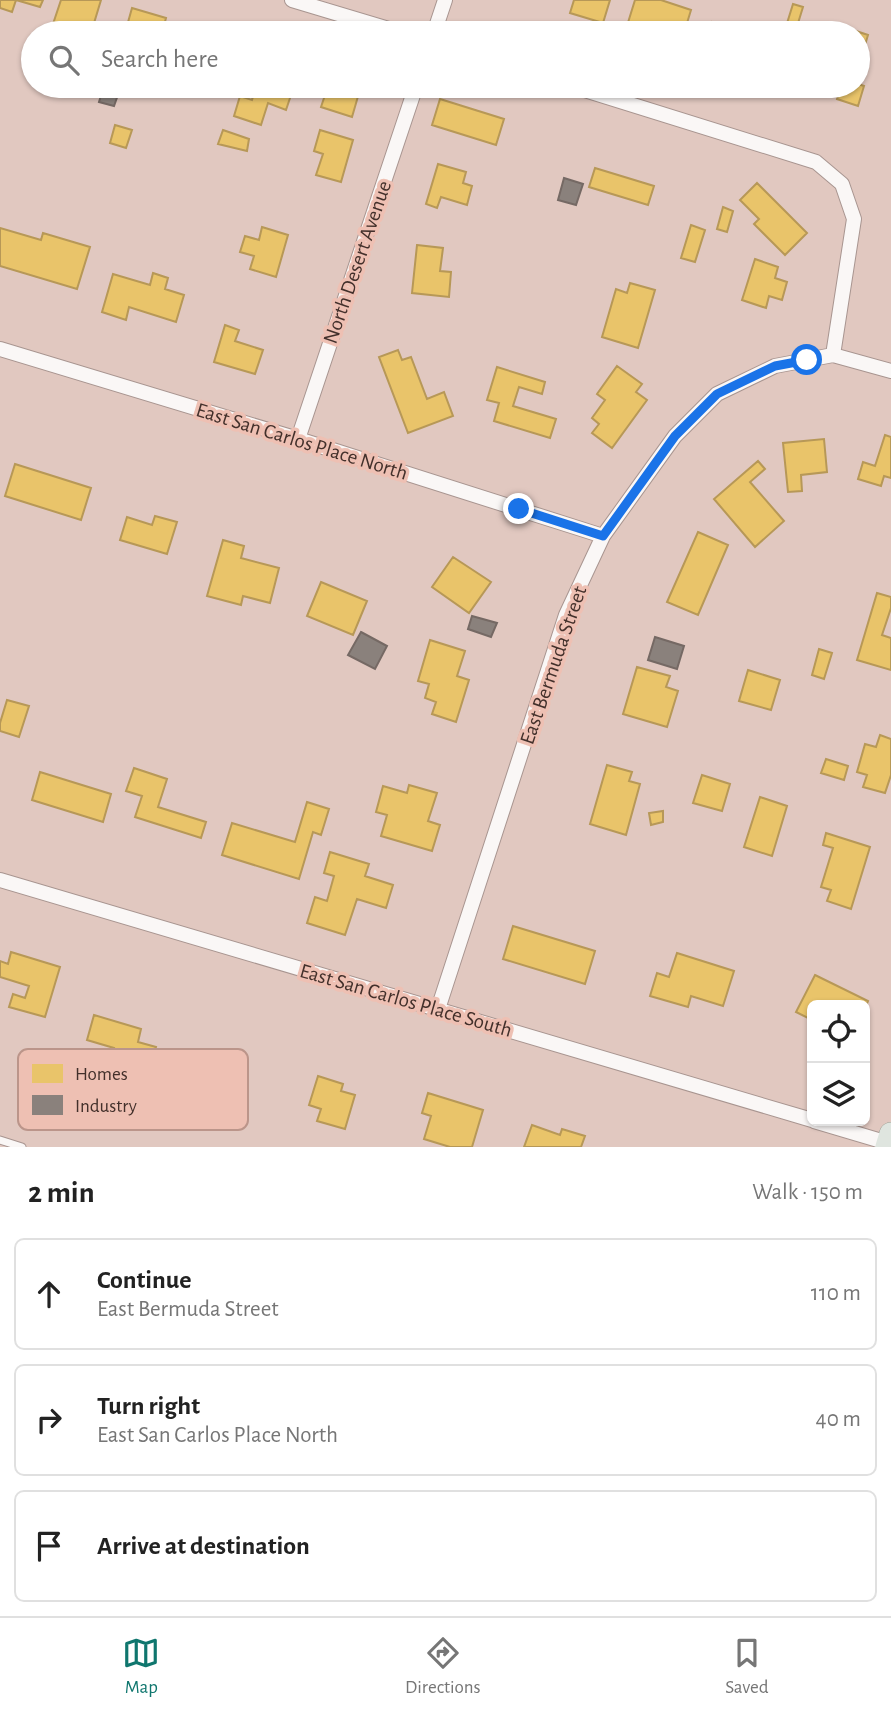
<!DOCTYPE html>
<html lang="en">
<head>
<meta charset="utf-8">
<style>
	:root { --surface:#fff; --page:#f2f2f2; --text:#222; --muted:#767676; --line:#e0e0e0; --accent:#0f766e }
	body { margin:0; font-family:"Alegreya Sans",sans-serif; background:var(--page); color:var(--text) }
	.controls { position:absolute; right:21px; bottom:21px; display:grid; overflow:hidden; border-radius:10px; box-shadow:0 2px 5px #0004 }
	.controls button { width:63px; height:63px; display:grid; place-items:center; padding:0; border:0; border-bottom:2px solid var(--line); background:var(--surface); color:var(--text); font:35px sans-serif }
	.stop { position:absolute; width:21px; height:21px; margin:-16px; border:5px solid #1a73e8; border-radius:50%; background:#fff }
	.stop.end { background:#1a73e8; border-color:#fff; box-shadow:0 2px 7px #0008 }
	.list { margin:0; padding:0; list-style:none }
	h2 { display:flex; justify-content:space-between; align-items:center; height:91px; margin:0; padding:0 28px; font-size:30px }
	h2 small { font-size:23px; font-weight:400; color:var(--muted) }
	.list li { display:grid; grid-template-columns:46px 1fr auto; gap:21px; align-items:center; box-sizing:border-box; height:112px; margin:0 14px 14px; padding:0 14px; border:2px solid var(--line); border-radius:10px }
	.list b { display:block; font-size:26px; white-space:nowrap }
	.list p { margin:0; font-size:23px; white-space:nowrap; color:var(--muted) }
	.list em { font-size:23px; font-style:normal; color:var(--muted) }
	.icon { flex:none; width:38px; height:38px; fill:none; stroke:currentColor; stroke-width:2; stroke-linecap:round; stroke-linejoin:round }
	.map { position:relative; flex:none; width:891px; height:1147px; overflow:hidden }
	.search { position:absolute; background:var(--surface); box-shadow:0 2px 5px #0004; left:21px; right:21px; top:21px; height:77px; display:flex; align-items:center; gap:18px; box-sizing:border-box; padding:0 24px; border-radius:38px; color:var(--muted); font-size:26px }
	.sheet { height:469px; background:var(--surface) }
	nav { display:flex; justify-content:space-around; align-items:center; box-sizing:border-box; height:98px; border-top:2px solid var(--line); background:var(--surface); font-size:19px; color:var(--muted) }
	nav a { display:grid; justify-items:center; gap:4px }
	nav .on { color:var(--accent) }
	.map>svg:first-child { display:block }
</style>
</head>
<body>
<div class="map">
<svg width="891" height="1147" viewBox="0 0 891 1147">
	<rect width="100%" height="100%" fill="#e1c8c0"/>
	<path fill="#e9c46a" stroke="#b79857" stroke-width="2" d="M0,0H16L12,12L0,8Z
		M16,0H43L40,7Z
		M61,0H101L91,33L77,30L76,33H50Z
		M574,0H610L603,23L570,13Z
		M635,0H661L691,10L684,33H638L626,29Z
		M793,4L803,7L795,33H784Z
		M132,8L166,18L162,33H125Z
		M712,22L748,33H708Z
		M193,26L218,33H191Z
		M847,28L868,35L858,69V33H846Z
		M858,84L864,86L858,106L837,99L841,87L837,86H858Z
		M178,86H198L196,94L177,89Z
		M256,86H294L286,110L268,103L261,125L234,116L240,96L252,100Z
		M328,86H361L352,117L321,107Z
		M440,99L504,119L496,145L432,125Z
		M115,125L132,130L126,148L110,143Z
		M223,130L249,139L247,151L218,144Z
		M320,130L353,140L341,182L316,175L323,154L314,151Z
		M438,164L466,172L463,183L472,186L467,205L441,197L437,208L426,204Z
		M595,168L654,186L648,205L589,187Z
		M757,183L807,233L785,255L754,224L759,219L740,200Z
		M723,207L733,211L727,232L717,229Z
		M691,225L705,230L695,262L681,258Z
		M262,227L288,235L276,277L250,269L254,256L240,252L245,236L259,240Z
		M0,228L41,240L43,233L90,247L77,289L0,266Z
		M417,245L443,248L440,271L451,272L449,297L412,293Z
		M755,259L778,267L775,278L787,282L782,300L769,296L766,308L742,300Z
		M153,273L168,278L165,289L184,295L176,322L129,307L126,320L102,312L113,274L150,285Z
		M630,283L655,290L638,348L602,337L616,289L627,293Z
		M225,325L239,330L235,341L263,350L255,374L214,362Z
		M398,350L402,360L411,357L427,399L444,392L453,416L408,433L379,357Z
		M617,366L642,384L636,392L647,400L612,448L592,433L599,424L592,418L605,400L597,394Z
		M497,367L545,382L542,394L519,387L513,406L556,419L550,438L494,421L499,403L487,400Z
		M885,435L891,437V478L884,476L881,486L858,479L863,462L875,466Z
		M824,439L827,472L801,475L802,491L788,492L783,443Z
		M758,461L765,469L750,482L784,521L755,547L714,499Z
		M15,464L91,488L81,520L5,496Z
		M155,516L177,522L167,554L120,540L127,517L152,525Z
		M698,532L728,545L698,615L667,602Z
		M223,540L244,546L241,558L279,568L270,603L243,596L241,605L207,596Z
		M453,557L491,582L469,613L432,587Z
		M321,582L367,601L353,635L307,616Z
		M877,593L891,597V608L882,635L891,638V670L857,660Z
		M430,640L465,651L457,676L469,680L456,722L432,714L436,702L425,698L429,684L418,681Z
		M819,649L832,653L824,679L812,675Z
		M637,667L670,676L666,687L678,691L667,727L623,714Z
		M748,670L780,680L771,710L739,701Z
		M7,700L29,706L19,737L0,731V723Z
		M880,735L891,739V775L885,793L863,787L867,775L857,772L865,744L876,747Z
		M826,759L848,766L844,780L821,773Z
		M607,765L632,772L629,781L640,784L626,835L590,824Z
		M134,768L167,779L158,807L206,822L201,838L135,817L142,796L126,791Z
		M40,772L111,794L103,822L32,800Z
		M702,775L730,784L722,811L693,803Z
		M409,785L437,793L428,821L440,825L432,851L381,836L387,815L376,812L383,786L407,793Z
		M760,797L787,806L772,856L744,847Z
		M307,802L329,809L321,835L313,832L299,879L222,855L232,823L295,842Z
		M663,811V822L651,825L649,813Z
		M826,833L870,847L851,909L827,901L831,890L821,887L833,848L823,845Z
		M330,852L369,864L365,876L393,885L386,908L357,899L345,935L307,923L315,897L327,901L334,876L324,873Z
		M513,926L595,951L585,984L503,959Z
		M11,952L60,967L45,1017L9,1007L13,994L25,998L29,986L0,977V961L8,964Z
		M677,953L734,971L723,1006L691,996L688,1007L650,996L657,973L669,977Z
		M815,975L868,1001L865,1008V1005H812V1020L796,1012Z
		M94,1015L141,1029L138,1042L156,1047L149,1071L111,1060L114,1048L87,1040Z
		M318,1076L343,1084L341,1091L355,1095L345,1129L317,1121L321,1109L309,1105Z
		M428,1093L483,1110L472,1147H450L424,1139L431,1116L422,1113Z
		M532,1125L560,1135L562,1129L585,1136L581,1147H524Z"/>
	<path fill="#8a817c" stroke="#756964" stroke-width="2" d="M104,86L120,89L114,106L99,102Z
		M564,178L583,184L576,205L558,200Z
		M472,616L497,623L491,637L468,629Z
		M361,632L387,646L375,669L348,655Z
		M655,637L684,646L677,669L648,660Z"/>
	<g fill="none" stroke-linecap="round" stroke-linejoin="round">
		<g stroke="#a89590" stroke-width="9">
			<path id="lane" d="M0,1140L22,1147"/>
		</g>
		<g stroke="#a89590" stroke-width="16">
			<path id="street" d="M292,0L402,33
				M434,33L445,0
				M0,349L298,439L603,536
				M833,355L891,371
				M298,439L416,86
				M0,880L812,1120
				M438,1009L566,615L603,536L675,436L717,394L775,366L833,355L854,219L842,184L816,162L572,86
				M814,1121L888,1143"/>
		</g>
		<g stroke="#9da094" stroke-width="24">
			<path id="primary" d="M887,1147L891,1134"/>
		</g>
		<use href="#lane" stroke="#faf7f6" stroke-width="7"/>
		<use href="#street" stroke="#faf7f6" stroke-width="14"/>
		<use href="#primary" stroke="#dfe5df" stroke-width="23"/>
	</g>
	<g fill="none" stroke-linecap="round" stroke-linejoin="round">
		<path stroke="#1a73e8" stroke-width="9" d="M519,509L603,536L675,436L717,394L775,366L807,360"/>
	</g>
	<g text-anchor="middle" stroke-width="7" stroke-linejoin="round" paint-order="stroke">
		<g font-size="21" fill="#43302b" stroke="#eec0b3">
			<text transform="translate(357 262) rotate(-71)" y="7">North Desert Avenue</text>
			<text transform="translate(302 441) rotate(17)" y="7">East San Carlos Place North</text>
			<text transform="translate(553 665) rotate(-71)" y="7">East Bermuda Street</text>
			<text transform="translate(406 1000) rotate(16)" y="7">East San Carlos Place South</text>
		</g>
	</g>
	<rect x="18" y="1049" width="230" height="81" rx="10" fill="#eec0b3" stroke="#bb958a" stroke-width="2"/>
	<rect x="32" y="1064" width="31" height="19" fill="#e9c46a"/>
	<rect x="32" y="1095" width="31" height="20" fill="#8a817c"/>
	<g font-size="19" fill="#43302b">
		<text x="75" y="1080">Homes</text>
		<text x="75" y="1112">Industry</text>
	</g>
</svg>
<div class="controls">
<button><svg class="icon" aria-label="locate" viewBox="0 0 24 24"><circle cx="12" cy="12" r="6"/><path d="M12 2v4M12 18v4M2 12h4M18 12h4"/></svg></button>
<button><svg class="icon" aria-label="layers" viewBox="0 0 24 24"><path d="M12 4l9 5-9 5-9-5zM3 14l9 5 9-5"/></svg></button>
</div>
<div class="stop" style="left:807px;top:360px"></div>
<div class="stop end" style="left:519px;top:509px"></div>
<div class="search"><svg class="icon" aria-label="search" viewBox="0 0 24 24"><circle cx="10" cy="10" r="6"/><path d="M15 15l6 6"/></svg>Search here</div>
</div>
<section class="sheet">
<h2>2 min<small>Walk · 150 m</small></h2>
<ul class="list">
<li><svg class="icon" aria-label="ahead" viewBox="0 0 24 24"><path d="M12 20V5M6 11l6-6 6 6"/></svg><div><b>Continue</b><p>East Bermuda Street</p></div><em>110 m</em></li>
<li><svg class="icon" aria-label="right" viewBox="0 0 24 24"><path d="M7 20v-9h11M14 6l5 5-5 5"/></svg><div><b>Turn right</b><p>East San Carlos Place North</p></div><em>40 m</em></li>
<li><svg class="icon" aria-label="arrive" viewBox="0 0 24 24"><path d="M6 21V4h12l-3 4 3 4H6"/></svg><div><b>Arrive at destination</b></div></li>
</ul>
</section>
<nav>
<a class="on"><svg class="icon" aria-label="map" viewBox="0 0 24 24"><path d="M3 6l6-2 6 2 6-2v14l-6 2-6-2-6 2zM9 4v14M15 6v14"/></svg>Map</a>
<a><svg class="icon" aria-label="directions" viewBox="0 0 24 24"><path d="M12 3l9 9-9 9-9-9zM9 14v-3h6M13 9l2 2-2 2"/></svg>Directions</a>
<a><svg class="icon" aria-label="saved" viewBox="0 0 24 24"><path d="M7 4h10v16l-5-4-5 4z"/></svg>Saved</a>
</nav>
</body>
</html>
